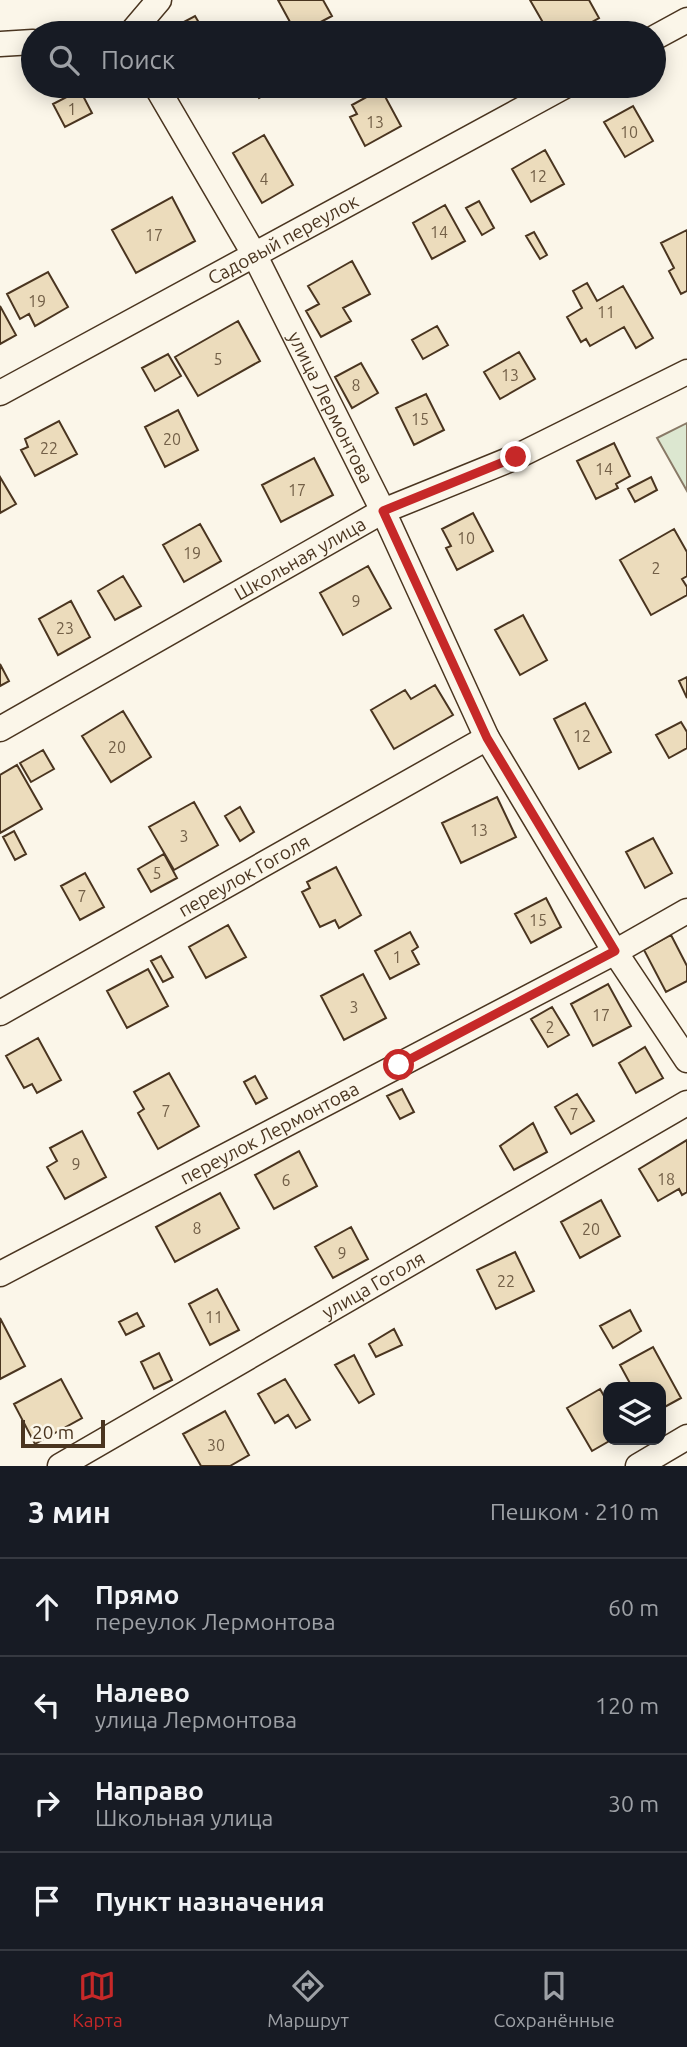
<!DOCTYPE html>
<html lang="ru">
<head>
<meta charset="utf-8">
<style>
	:root { --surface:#171b24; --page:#242831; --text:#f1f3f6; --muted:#9ea1a6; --line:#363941; --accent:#c62828 }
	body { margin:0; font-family:Ubuntu,sans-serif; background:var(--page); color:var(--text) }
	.controls { position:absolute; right:21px; bottom:21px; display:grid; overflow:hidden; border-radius:14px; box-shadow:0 4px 18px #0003 }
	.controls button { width:63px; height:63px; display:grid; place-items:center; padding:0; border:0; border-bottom:2px solid var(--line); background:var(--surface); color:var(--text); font:35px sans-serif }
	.scale { position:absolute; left:21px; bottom:18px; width:84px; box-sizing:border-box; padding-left:7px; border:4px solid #4a3520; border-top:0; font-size:19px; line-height:24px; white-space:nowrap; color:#4a3520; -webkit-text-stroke:5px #fbf6e9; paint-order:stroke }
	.stop { position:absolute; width:21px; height:21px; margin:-16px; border:5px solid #c62828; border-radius:50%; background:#fff }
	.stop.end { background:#c62828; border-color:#fff; box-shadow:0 2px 7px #0008 }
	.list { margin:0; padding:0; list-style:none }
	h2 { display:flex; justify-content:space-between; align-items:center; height:91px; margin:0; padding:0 28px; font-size:30px }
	h2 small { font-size:23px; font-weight:400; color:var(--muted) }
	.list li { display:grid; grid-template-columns:46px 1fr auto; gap:21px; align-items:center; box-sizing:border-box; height:98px; padding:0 28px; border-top:2px solid var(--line) }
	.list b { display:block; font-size:26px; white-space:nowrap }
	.list p { margin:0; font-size:23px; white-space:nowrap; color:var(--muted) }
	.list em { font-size:23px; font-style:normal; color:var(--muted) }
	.icon { flex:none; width:38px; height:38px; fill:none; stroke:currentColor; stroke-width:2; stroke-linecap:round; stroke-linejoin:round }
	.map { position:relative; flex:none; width:687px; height:1466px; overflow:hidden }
	.search { position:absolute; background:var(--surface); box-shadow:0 4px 18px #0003; left:21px; right:21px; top:21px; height:77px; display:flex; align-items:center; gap:18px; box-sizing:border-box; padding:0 24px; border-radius:38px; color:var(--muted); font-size:26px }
	.sheet { height:483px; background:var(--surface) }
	nav { display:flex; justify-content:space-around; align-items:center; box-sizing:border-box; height:98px; border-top:2px solid var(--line); background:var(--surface); font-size:19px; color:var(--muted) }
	nav a { display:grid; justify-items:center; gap:4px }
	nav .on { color:var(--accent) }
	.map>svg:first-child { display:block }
</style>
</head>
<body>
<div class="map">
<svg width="687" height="1466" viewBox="0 0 687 1466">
	<rect width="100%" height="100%" fill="#fbf6e9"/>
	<path fill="#dce7d0" stroke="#887966" stroke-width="2" d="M687,423V491L657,438Z"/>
	<path fill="#ecdcbc" stroke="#4a3520" stroke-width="2" d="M278,0H323L332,16L300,33H296Z
		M530,0H589L599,18L572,33H549Z
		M195,16L205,33H163Z
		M251,86H281L259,98Z
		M381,89L401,126L365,146L350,117L357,114L352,105Z
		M80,90L92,113L65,127L53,104Z
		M633,106L653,141L625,157L604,122Z
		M264,135L293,185L262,203L233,153Z
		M545,150L564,184L531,202L512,169Z
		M172,197L195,241L136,273L112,230Z
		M479,201L494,228L482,235L466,208Z
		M445,205L465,241L432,259L413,223Z
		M687,230V291L681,294L669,271L674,268L661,243Z
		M534,232L547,255L540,259L526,236Z
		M352,261L370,294L343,308L351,321L321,337L306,311L319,304L308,286Z
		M48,272L68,307L35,326L29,314L20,319L7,294Z
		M587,283L597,301L623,286L653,338L636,348L624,327L590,346L586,339L581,342L567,317L582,308L573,291Z
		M0,306L16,335L0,344Z
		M238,321L260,361L198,396L175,357Z
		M437,326L448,345L423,359L412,340Z
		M519,352L535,379L500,399L484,372Z
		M168,354L181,376L155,391L142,368Z
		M361,363L378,393L352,408L335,377Z
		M426,394L444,430L414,445L396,408Z
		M178,410L198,450L165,467L145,427Z
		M59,421L77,454L35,476L21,450L28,447L25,439Z
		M614,443L630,476L616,484L618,488L596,499L577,461Z
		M314,458L333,495L281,522L262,485Z
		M0,477L16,504L0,513Z
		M651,477L657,490L635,502L628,489Z
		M473,513L493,551L457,570L446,548L451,546L442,529Z
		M200,524L221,561L184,582L163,545Z
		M674,529L687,552V576L682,579L687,587V595L651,615L620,560Z
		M368,566L391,608L343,635L320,593Z
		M123,576L141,606L115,620L98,591Z
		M71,601L90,637L58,655L39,619Z
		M523,615L547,660L520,675L495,630Z
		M0,664L9,681L0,686Z
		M687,677V698L679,681Z
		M435,685L453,715L394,749L371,710L405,690L411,699Z
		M585,703L611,752L579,769L554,719Z
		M123,711L151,757L111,782L82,736Z
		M681,722L687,732V748L669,758L656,735Z
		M43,750L54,769L31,782L20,763Z
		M17,765L42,809L0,833V775Z
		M497,797L516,837L461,863L442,823Z
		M194,802L218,845L174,870L149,827Z
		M240,807L254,832L240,841L225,816Z
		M14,831L26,854L15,860L3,837Z
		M653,838L672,873L645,888L626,852Z
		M164,854L177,878L151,892L138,869Z
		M336,867L361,915L339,928L335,920L320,927L302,892L310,888L307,882Z
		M85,873L104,907L80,920L61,886Z
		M546,898L561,927L531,943L515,914Z
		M228,925L246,957L206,978L189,947Z
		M410,932L418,947L412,951L419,964L390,979L375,951Z
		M671,935L687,966V981L666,992L644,950Z
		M161,956L173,977L163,982L151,961Z
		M148,969L168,1006L127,1028L107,991Z
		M363,974L386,1018L344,1040L321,996Z
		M608,984L631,1026L593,1046L571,1004Z
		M552,1007L569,1035L548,1047L531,1019Z
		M38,1038L61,1080L37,1093L32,1084L24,1088L6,1056Z
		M645,1047L663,1078L636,1093L619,1063Z
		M169,1073L199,1126L158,1149L138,1113L144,1109L134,1092Z
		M255,1076L267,1098L256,1104L244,1082Z
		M402,1089L414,1112L400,1119L387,1096Z
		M577,1094L594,1121L571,1134L555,1107Z
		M533,1123L547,1152L514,1170L500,1146Z
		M82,1131L106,1177L65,1199L47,1167L57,1161L50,1148Z
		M687,1140V1192L682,1195L679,1189L658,1201L639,1169Z
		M299,1151L317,1186L274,1209L255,1175Z
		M220,1193L239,1228L175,1262L156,1227Z
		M601,1200L620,1236L580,1258L561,1222Z
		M351,1227L368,1259L333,1278L315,1247Z
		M515,1252L534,1291L496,1309L477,1270Z
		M217,1289L239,1330L210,1345L189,1304Z
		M630,1310L641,1331L613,1348L600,1326Z
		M137,1313L144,1326L126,1335L119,1322Z
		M0,1318L25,1366L0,1379Z
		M394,1329L402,1345L376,1357L369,1344Z
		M653,1347L681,1398L661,1409V1387H632L620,1365Z
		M159,1353L172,1380L154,1389L141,1362Z
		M354,1355L374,1394L359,1403L335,1365Z
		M61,1379L82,1418L35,1444L14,1404Z
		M285,1379L310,1420L296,1428L288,1415L275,1423L258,1394Z
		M600,1389L608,1403V1440H611L592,1451L567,1408Z
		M225,1411L249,1455L230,1466H201L183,1434Z"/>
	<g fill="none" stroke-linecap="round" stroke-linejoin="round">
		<g stroke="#4a3520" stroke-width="27">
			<g id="street">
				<path d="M131,33L159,0"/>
				<path d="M654,38L687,20"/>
				<path d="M0,44L33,42"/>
				<path id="s1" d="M156,86L254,254L383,511L487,738L615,952L687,1060"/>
				<path id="s2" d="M0,393L565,86"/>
				<path id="s3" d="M0,729L383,511L516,457L687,372"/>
				<path id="s4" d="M0,1013L487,738"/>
				<path id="s5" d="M0,1274L615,952L687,911"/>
				<path id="s6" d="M60,1466L687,1103"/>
				<path d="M638,1466L687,1437"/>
			</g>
		</g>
		<use href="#street" stroke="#fbf6e9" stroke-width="24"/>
	</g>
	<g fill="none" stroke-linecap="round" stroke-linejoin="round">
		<path stroke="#c62828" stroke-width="9" d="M399,1065L615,951L487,738L383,511L516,457"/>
	</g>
	<g text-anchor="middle" stroke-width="5" stroke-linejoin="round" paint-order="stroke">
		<g font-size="16" fill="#725f47">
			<text x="72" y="115">1</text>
			<text x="375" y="128">13</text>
			<text x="629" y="138">10</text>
			<text x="538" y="182">12</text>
			<text x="264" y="185">4</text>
			<text x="439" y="238">14</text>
			<text x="154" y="241">17</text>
			<text x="37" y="307">19</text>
			<text x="606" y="318">11</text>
			<text x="218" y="365">5</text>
			<text x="510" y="381">13</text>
			<text x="356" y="391">8</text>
			<text x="420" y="425">15</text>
			<text x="172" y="445">20</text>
			<text x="49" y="454">22</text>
			<text x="604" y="475">14</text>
			<text x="297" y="496">17</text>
			<text x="466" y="544">10</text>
			<text x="192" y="559">19</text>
			<text x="656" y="574">2</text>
			<text x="356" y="607">9</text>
			<text x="65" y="634">23</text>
			<text x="582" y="742">12</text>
			<text x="117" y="753">20</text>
			<text x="479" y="836">13</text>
			<text x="184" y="842">3</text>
			<text x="157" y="879">5</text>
			<text x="82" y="902">7</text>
			<text x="538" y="926">15</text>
			<text x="397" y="963">1</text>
			<text x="354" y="1013">3</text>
			<text x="601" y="1021">17</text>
			<text x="550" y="1033">2</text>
			<text x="166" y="1117">7</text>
			<text x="574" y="1120">7</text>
			<text x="76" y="1170">9</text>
			<text x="666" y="1185">18</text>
			<text x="286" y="1186">6</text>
			<text x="197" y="1234">8</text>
			<text x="591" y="1235">20</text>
			<text x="342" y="1259">9</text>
			<text x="506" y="1287">22</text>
			<text x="214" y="1323">11</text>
			<text x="216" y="1451">30</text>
		</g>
		<g font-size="19" fill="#4a3520" stroke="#fbf6e9">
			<text dy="7" stroke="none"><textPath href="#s2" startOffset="322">Садовый переулок</textPath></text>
			<text dy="7" stroke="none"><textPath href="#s1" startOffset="366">улица Лермонтова</textPath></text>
			<text dy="7" stroke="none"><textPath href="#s3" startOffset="345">Школьная улица</textPath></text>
			<text dy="7" stroke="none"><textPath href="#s4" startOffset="280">переулок Гоголя</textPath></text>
			<text dy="7" stroke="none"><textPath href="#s5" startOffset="304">переулок Лермонтова</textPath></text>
			<text dy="7" stroke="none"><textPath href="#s6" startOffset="362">улица Гоголя</textPath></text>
		</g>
	</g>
</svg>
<div class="controls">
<button><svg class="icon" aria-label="layers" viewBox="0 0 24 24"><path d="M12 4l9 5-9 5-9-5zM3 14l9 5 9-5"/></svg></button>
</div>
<div class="scale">20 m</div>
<div class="stop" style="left:399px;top:1065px"></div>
<div class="stop end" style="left:516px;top:457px"></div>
<div class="search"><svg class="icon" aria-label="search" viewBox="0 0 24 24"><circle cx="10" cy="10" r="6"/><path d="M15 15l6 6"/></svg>Поиск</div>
</div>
<section class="sheet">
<h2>3 мин<small>Пешком · 210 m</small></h2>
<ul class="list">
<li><svg class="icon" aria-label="ahead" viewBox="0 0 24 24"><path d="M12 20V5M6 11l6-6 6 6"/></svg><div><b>Прямо</b><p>переулок Лермонтова</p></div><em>60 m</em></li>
<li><svg class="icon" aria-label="left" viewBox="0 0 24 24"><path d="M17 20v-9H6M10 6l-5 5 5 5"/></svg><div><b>Налево</b><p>улица Лермонтова</p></div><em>120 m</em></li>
<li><svg class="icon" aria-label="right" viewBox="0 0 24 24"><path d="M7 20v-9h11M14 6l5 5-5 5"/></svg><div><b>Направо</b><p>Школьная улица</p></div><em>30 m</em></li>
<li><svg class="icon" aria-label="arrive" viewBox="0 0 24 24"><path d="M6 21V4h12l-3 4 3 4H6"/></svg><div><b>Пункт назначения</b></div></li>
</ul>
</section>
<nav>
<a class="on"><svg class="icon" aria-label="map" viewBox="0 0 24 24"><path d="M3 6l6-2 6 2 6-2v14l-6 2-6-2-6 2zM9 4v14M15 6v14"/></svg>Карта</a>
<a><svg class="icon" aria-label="directions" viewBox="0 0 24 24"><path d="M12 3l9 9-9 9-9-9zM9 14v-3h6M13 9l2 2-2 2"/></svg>Маршрут</a>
<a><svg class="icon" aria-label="saved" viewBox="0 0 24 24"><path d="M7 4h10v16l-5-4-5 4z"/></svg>Сохранённые</a>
</nav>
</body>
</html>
